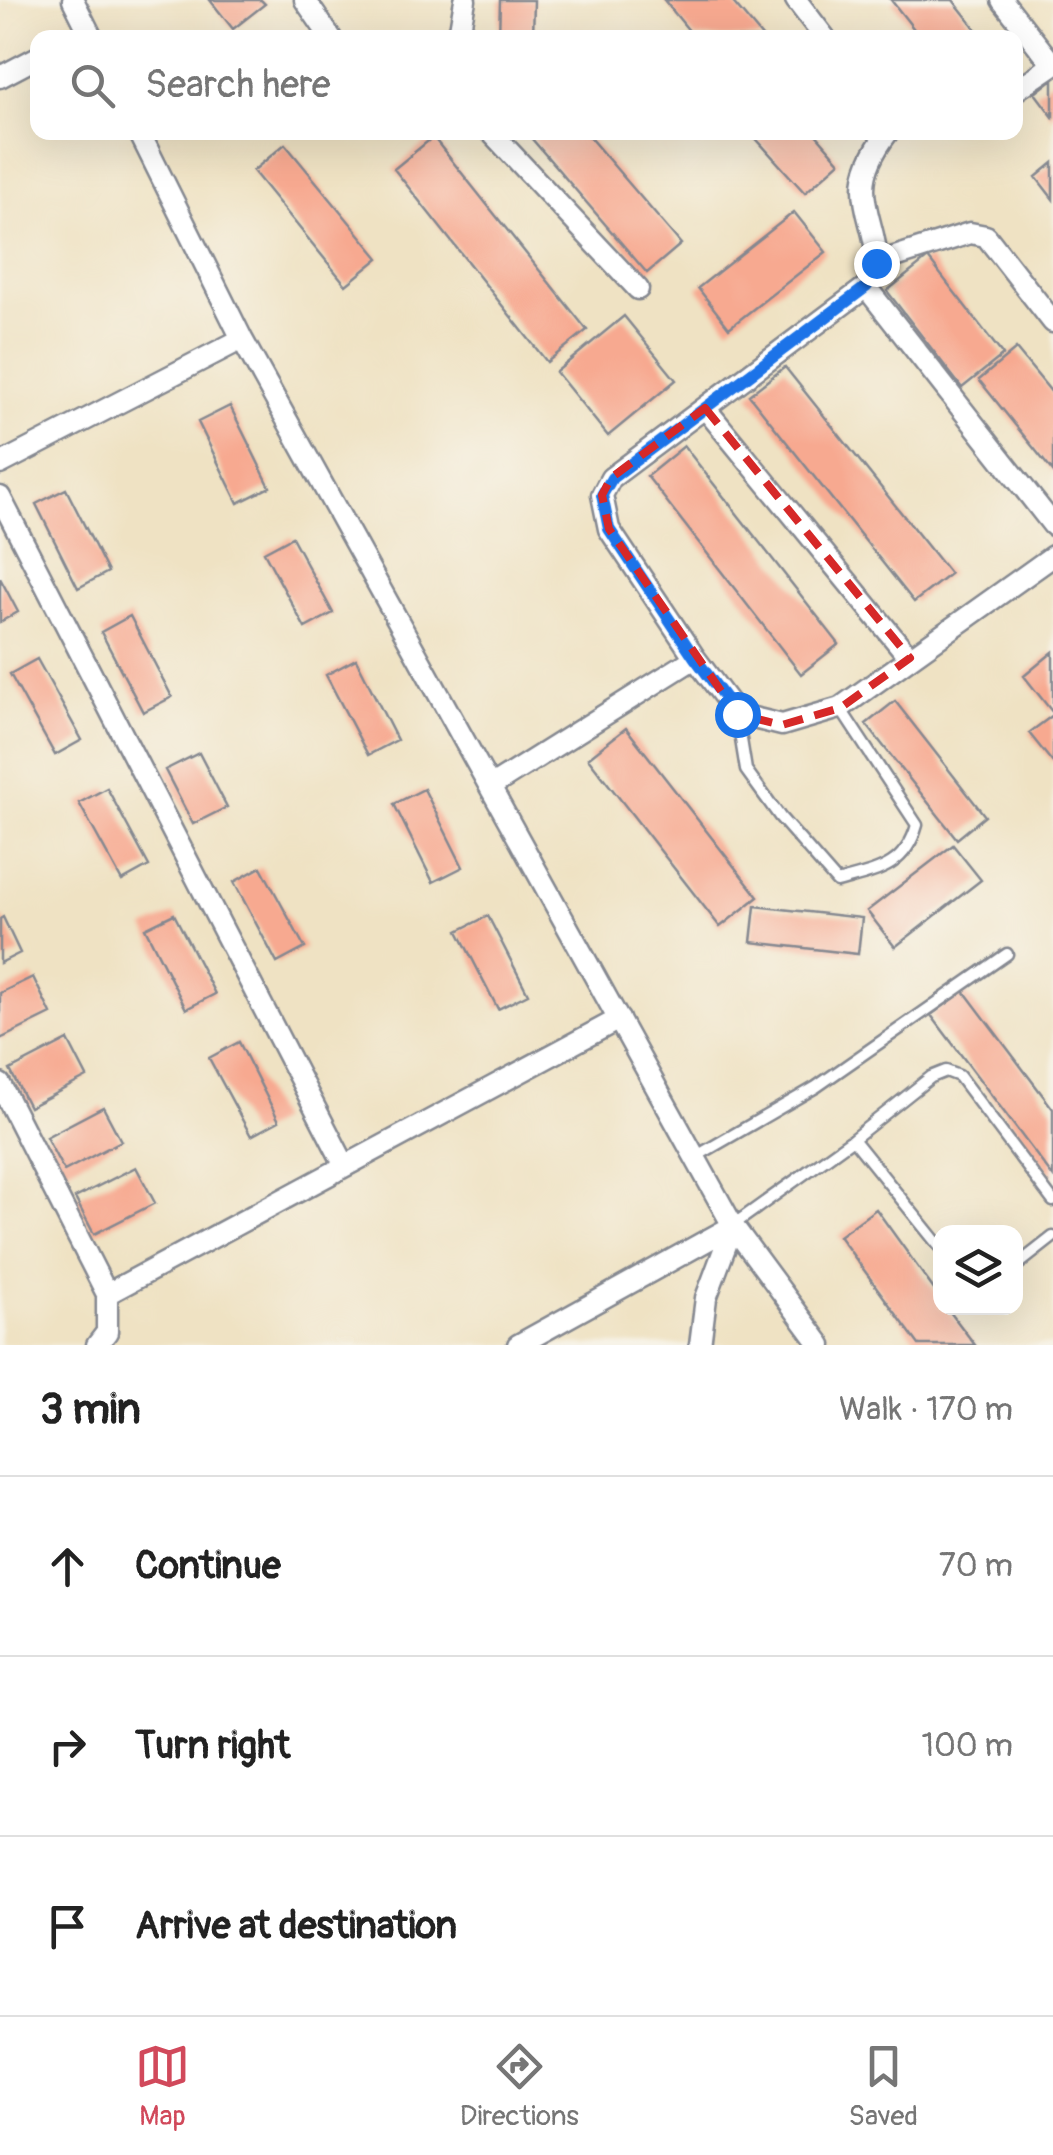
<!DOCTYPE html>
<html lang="en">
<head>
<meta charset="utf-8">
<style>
	:root { --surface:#fff; --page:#f6f6f6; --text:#222; --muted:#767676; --line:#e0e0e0; --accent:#d1495b }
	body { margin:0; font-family:Pangolin,sans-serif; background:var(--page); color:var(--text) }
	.controls { position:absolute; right:30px; bottom:30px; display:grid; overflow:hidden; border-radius:20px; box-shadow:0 10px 40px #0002 }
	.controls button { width:90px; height:90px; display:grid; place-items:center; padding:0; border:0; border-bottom:2px solid var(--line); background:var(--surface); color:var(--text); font:50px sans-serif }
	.stop { position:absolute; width:30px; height:30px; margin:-22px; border:8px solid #1a73e8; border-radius:50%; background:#fff }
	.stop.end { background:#1a73e8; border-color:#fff; box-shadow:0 2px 10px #0008 }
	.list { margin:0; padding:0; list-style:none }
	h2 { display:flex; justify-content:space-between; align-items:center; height:130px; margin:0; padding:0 40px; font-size:42px }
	h2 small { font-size:32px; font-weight:400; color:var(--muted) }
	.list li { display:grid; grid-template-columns:65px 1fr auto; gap:30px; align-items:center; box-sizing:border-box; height:180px; padding:0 40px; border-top:2px solid var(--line) }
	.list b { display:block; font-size:38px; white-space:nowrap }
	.list em { font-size:32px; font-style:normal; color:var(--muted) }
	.icon { flex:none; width:55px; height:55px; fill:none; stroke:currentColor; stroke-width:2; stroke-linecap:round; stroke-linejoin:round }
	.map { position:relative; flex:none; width:1053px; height:1345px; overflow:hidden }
	.search { position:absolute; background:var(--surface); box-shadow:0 10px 40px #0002; left:30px; right:30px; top:30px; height:110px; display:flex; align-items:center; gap:25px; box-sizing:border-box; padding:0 35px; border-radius:20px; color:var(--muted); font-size:38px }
	.sheet { height:670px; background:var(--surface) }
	nav { display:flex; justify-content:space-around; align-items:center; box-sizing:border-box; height:140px; border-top:2px solid var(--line); background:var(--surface); font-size:28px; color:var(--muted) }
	nav a { display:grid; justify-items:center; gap:5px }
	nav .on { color:var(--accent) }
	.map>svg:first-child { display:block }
</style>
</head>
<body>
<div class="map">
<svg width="1053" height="1345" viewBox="0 0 1053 1345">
	<rect width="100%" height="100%" fill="#f7f3e8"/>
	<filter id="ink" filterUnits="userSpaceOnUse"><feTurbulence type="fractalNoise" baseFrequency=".01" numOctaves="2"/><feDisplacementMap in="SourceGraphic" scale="20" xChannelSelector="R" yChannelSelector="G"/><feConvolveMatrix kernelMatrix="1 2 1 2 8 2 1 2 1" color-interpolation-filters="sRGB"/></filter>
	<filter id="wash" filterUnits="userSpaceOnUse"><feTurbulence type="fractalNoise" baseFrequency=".0048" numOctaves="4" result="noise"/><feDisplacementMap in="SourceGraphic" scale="40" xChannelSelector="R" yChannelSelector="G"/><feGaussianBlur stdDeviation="2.25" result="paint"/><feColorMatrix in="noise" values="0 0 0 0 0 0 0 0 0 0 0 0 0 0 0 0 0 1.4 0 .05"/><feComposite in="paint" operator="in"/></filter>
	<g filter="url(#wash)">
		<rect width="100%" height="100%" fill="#efe2c3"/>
		<g id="blocks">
			<path fill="#f7a990" d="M210,0H261L265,4L233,29Z
				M500,0H534L533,38H499Z
				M664,0H731L763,38H695Z
				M891,0H953L983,38H921Z
				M1053,79V117L1035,93Z
				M526,132H585L681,244L647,273Z
				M750,132H814L840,162L805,193Z
				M433,137L587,330L547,362L394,169Z
				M285,144L379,258L346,285L253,171Z
				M1053,163V199L1036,177Z
				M794,212L826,252L729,328L698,288Z
				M928,258L1003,355L962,388L887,291Z
				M624,316L676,380L608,436L556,372Z
				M1016,349L1053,394V472L979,380Z
				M785,367L950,574L914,602L749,395Z
				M230,406L270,487L238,503L198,422Z
				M684,446L839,644L801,674L647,476Z
				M66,489L108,572L78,588L36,504Z
				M292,537L333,613L305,628L264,552Z
				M0,578L18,612L0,622Z
				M130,616L172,697L143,712L101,632Z
				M1053,652V713L1024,676Z
				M37,659L82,740L55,755L10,674Z
				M356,659L397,740L368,755L326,675Z
				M895,701L985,816L957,839L866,724Z
				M1053,715V763L1029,733Z
				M626,728L758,897L720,927L588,758Z
				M199,753L227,807L193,824L165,770Z
				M107,788L149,866L122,881L79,803Z
				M424,789L463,867L433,882L394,804Z
				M953,845L981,880L895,947L867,911Z
				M261,867L305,948L277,963L234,882Z
				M755,906L862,918L858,954L751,942Z
				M174,914L215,994L186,1009L145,928Z
				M488,916L528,994L498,1009L458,931Z
				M3,917L20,953L0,963V919Z
				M33,977L51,1014L0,1039V993Z
				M964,991L1053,1109V1177L931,1015Z
				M68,1040L87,1077L29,1107L10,1070Z
				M239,1042L279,1121L251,1136L209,1058Z
				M103,1107L121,1141L64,1171L46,1137Z
				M136,1167L155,1203L94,1234L75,1198Z
				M876,1209L940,1298V1308H947L975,1345H919L839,1236Z"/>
		</g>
	</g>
	<g filter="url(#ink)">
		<use href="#blocks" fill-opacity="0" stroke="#858890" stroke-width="2.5"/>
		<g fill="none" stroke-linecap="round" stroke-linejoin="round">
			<g stroke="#858890" stroke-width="15">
				<path id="service" d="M737,715L746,770L780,817L837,882C876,871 905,868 917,825L840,708
					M853,1139L940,1247
					M695,1157L816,1087L1007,954
					M733,1225L853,1139L931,1077L946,1071L959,1076L1053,1201
					M1016,1266L1053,1237"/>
			</g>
			<g stroke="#858890" stroke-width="25">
				<path id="minor" d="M73,0L92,38
					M305,0L331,38
					M796,0L825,38
					M1002,0L1053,65
					M453,38L460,29L465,0
					M0,77L38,57
					M1016,90L1053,65
					M139,132L242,339L733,1226L821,1345
					M491,132L638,289
					M876,263L970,233L986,236L1053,322
					M866,287L1053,525
					M705,408L910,658
					M0,464L242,339
					M0,497L345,1166
					M695,658L609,529L602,495L611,478L866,287C890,255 864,224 864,189C864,168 875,149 888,132
					M490,787L695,658L737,714L782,725L840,708L1053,556
					M0,1084L107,1294
					M97,1345L107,1332V1294L619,1019
					M518,1345L733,1226
					M700,1345L706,1298L733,1226"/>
			</g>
			<use href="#service" stroke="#fff" stroke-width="10"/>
			<use href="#minor" stroke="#fff" stroke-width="20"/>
		</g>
	</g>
	<g fill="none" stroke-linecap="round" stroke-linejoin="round" filter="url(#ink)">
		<path stroke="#1a73e8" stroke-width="12" d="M737,714L695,658L609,529L602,495L612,478L866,287L876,274V263"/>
	</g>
	<path fill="none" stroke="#d62828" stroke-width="8" stroke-dasharray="20 12" stroke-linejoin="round" d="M705,408L910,658L840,708L782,725L737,714L609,529L602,495L611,478Z"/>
</svg>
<div class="controls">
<button><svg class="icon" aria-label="layers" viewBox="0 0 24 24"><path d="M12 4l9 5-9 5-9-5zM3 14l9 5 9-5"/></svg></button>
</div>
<div class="stop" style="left:737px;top:714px"></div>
<div class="stop end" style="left:876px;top:263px"></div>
<div class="search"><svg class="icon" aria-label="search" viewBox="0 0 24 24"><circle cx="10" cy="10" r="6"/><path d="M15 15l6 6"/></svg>Search here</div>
</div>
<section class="sheet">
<h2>3 min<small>Walk · 170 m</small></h2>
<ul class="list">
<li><svg class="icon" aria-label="ahead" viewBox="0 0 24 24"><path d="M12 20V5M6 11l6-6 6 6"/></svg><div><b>Continue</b></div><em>70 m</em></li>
<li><svg class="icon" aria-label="right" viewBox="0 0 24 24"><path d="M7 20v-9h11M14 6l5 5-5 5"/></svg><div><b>Turn right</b></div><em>100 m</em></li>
<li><svg class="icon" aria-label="arrive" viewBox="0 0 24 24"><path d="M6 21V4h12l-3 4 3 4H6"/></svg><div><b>Arrive at destination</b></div></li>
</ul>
</section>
<nav>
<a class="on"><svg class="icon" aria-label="map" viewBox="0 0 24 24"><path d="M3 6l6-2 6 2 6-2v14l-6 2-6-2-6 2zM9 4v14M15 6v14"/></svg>Map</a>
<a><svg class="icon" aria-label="directions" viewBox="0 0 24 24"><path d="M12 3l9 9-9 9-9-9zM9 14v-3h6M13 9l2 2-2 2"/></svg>Directions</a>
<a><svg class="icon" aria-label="saved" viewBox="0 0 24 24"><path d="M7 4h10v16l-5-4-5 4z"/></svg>Saved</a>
</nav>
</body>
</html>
